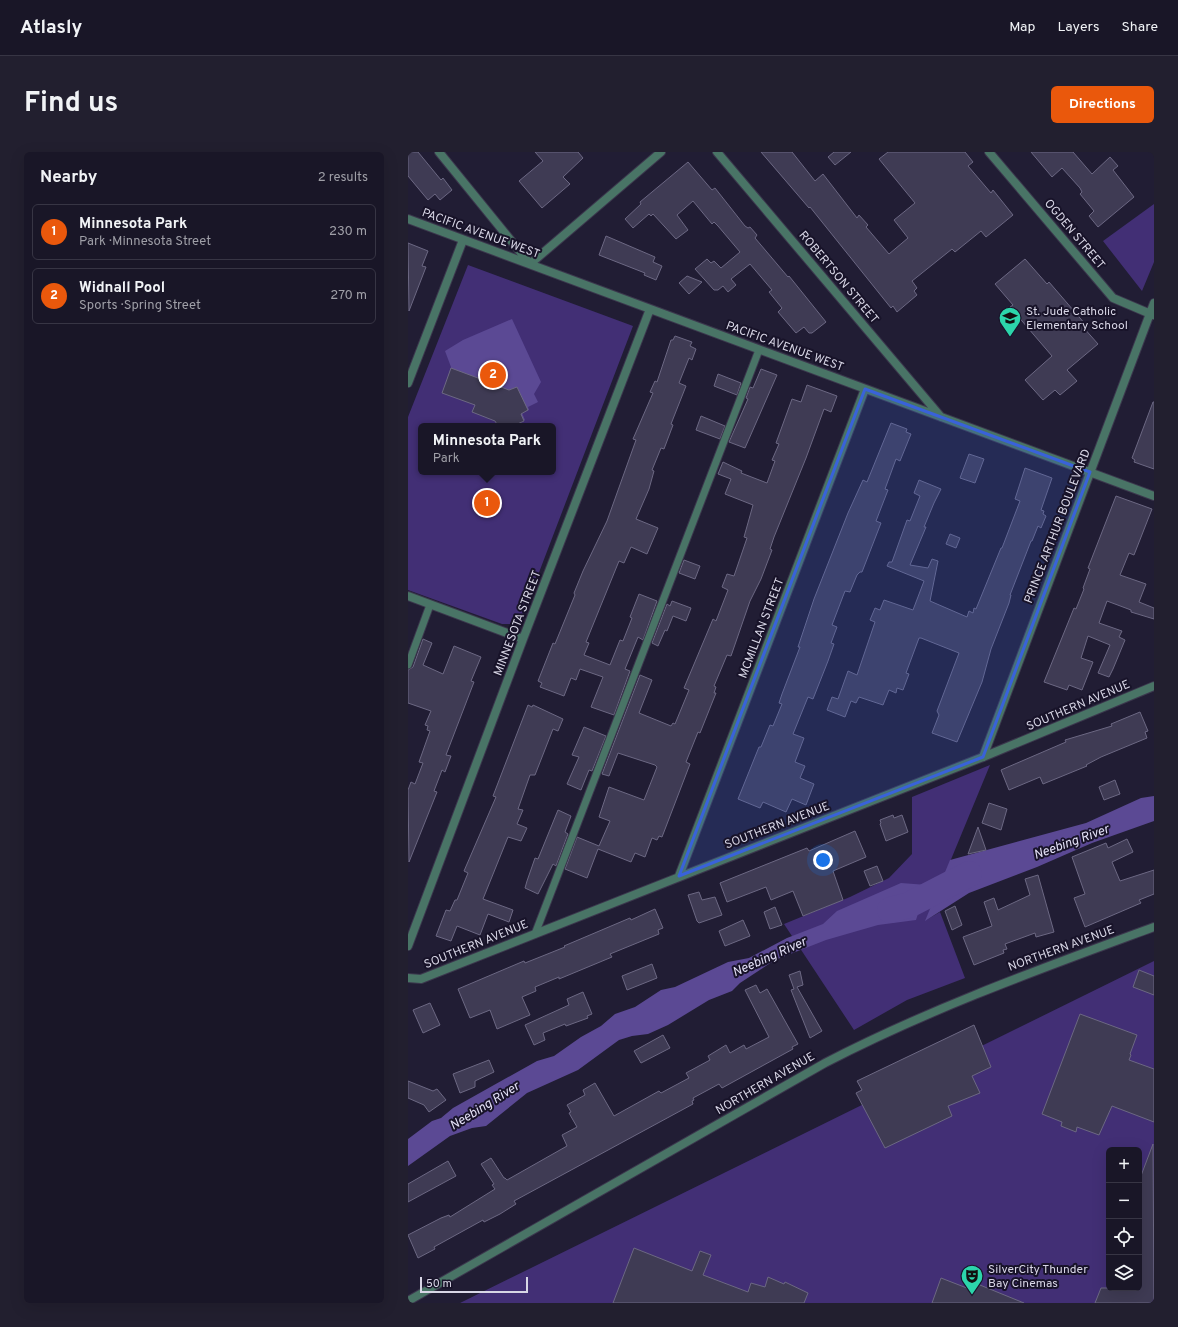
<!DOCTYPE html>
<html lang="en">
<head>
<meta charset="utf-8">
<style>
	:root { --surface:#191627; --page:#221f2f; --text:#f1f3f6; --muted:#9f9fa7; --line:#373544; --accent:#ea580c }
	body { margin:0; font-family:Overpass,sans-serif; background:var(--page); color:var(--text) }
	.controls { position:absolute; right:12px; bottom:12px; display:grid; overflow:hidden; border-radius:6px; box-shadow:0 4px 16px #0002 }
	.controls button { width:36px; height:36px; display:grid; place-items:center; padding:0; border:0; border-bottom:1px solid var(--line); background:var(--surface); color:var(--text); font:20px sans-serif }
	.scale { position:absolute; left:12px; bottom:10px; width:108px; box-sizing:border-box; padding-left:4px; border:2px solid #d8d6e6; border-top:0; font-size:11px; line-height:14px; white-space:nowrap; color:#d8d6e6; -webkit-text-stroke:3px #181329; paint-order:stroke }
	.you { position:absolute; left:415px; top:708px; width:14px; height:14px; margin:-10px; border:3px solid #fff; border-radius:50%; background:#1a73e8; box-shadow:0 0 0 6px #1a73e833 }
	.badge { display:grid; place-items:center; width:26px; height:26px; border-radius:50%; background:var(--accent); color:#fff; font-size:13px; font-weight:700 }
	.pin { position:absolute; translate:-50% -50%; border:2px solid #fff; box-shadow:0 1px 4px #0006 }
	.popup { position:absolute; left:10px; top:271px; width:138px; height:52px; box-sizing:border-box; display:grid; place-content:center; border-radius:6px; background:var(--surface); filter:drop-shadow(0 1px 3px #0005); font-size:13px; white-space:nowrap; color:var(--muted) }
	.popup b { font-size:15px; color:var(--text) }
	.popup::after { content:''; position:absolute; left:50%; top:100%; margin-left:-8px; border:8px solid transparent; border-top-color:var(--surface) }
	.list { margin:0; padding:0; list-style:none }
	h2 { display:flex; justify-content:space-between; align-items:center; height:52px; margin:0; padding:0 16px; font-size:17px }
	h2 small { font-size:13px; font-weight:400; color:var(--muted) }
	.list li { display:grid; grid-template-columns:26px 1fr auto; gap:12px; align-items:center; box-sizing:border-box; height:56px; margin:0 8px 8px; padding:0 8px; border:1px solid var(--line); border-radius:6px }
	.list b { display:block; font-size:15px; white-space:nowrap }
	.list p { margin:0; font-size:13px; white-space:nowrap; color:var(--muted) }
	.list em { font-size:13px; font-style:normal; color:var(--muted) }
	.icon { flex:none; width:22px; height:22px; fill:none; stroke:currentColor; stroke-width:2; stroke-linecap:round; stroke-linejoin:round }
	.map { position:relative; flex:none; width:746px; height:1151px; overflow:hidden; border-radius:6px }
	header { display:flex; align-items:center; gap:24px; box-sizing:border-box; height:56px; padding:0 20px; background:var(--surface); border-bottom:1px solid var(--line) }
	header strong { font-size:19px }
	nav { display:flex; gap:22px; margin-inline-start:auto; font-size:14px }
	.intro { display:flex; align-items:center; justify-content:space-between; box-sizing:border-box; height:96px; padding:0 24px }
	h1 { margin:0; font-size:28px }
	.button { padding:10px 18px; border-radius:6px; background:var(--accent); color:#fff; font-size:14px; font-weight:700 }
	main { display:flex; gap:24px; padding:0 24px }
	aside { flex:1; background:var(--surface); border-radius:6px; box-shadow:0 4px 16px #0002 }
	.map>svg:first-child { display:block }
</style>
</head>
<body>
<header>
<strong>Atlasly</strong>
<nav><a>Map</a><a>Layers</a><a>Share</a></nav>
</header>
<div class="intro"><h1>Find us</h1><a class="button">Directions</a></div>
<main>
<aside>
<h2>Nearby<small>2 results</small></h2>
<ul class="list">
<li><span class="badge">1</span><div><b>Minnesota Park</b><p>Park · Minnesota Street</p></div><em>230 m</em></li>
<li><span class="badge">2</span><div><b>Widnall Pool</b><p>Sports · Spring Street</p></div><em>270 m</em></li>
</ul>
</aside>
<div class="map">
<svg width="746" height="1151" viewBox="0 0 746 1151">
	<rect width="100%" height="100%" fill="#211d34"/>
	<path fill="#422f75" fill-rule="evenodd" d="M746,52V110L734,139L695,89Z
		M60,113L225,174L114,465L106,472H94L0,438V265ZM13,274H145V320H13Z
		M582,613L518,768L532,760L557,826L499,848L446,878L376,772L442,745L481,726L504,702V645Z
		M746,809V1151H52ZM701,998H731V1136H701Z"/>
	<path fill="#5b4994" d="M104,167L133,230L126,242L130,250L120,255L121,258L114,261L117,268L103,274L88,268L67,253L35,240L43,215L37,199L55,188Z
		M746,644V669L684,691L629,715L561,741L517,769L542,708L678,671L733,646Z
		M493,731L519,733L508,768L470,773L418,788L367,808L332,831L324,839L301,848L260,873L240,882L224,884L211,888L170,918L119,941L78,974L64,976L42,984L0,1014V987L24,969L33,966L45,956L129,909L146,904L173,885L193,874L207,862L227,855L253,838L267,835L320,810L341,806L379,786L415,772L429,759Z"/>
	<g fill="none" stroke-linecap="round" stroke-linejoin="round">
		<path stroke="#5b4994" stroke-width="26" d="M482,758L501,753L561,722"/>
	</g>
	<path fill="#3f3b54" stroke="#6c6883" d="M0,0H10L33,28L35,26L44,38L32,48L27,42L20,48L0,24Z
		M127,0H170L175,6L155,25L162,32L134,56L111,29L135,9Z
		M353,0H384L407,29L415,22L449,66L451,63L460,73L458,75L481,102L500,86L486,68L507,51L471,7L480,0H557L565,10L560,14L583,41L585,38L605,63L578,85L573,79L547,100L544,97L504,129L509,136L506,139L509,143L489,160L485,154L483,156L402,55L401,56Z
		M426,0H443L427,13L420,5Z
		M623,0H665L684,22L702,5L710,14L705,18L726,45L690,75L681,64L686,59L672,42L674,40L672,36L654,16L644,25Z
		M280,10L304,38L307,36L337,74L340,76L342,75L349,83L347,86L380,125L381,124L418,170L404,181H401L396,175L388,181L370,160L374,156L361,140L364,138L342,112L323,127L328,133L320,140L315,134L310,138H306L287,117L299,107L303,111L306,109L313,116L332,100L310,74L306,70L304,72L285,49L269,63L280,78L268,87L245,62L243,64L241,62L225,76L217,67L233,52L232,50Z
		M198,84L247,105L245,110L254,114L248,128L236,123L237,121L191,103Z
		M0,91L20,99L14,114L18,115L1,159Z
		M617,107L639,132L641,130L678,173L675,175L690,192L659,218L669,229L652,243L647,238L635,248L617,228L644,204L602,155L605,153L587,132Z
		M279,124L294,130L281,142L271,131Z
		M267,184L284,190L282,194L288,197L284,208L281,206L271,231L278,234L263,272L265,273L256,297L253,296L244,318L246,319L241,337L228,367L250,376L239,402L223,395L216,411L211,409L178,490L181,491L176,503L202,513L212,488L215,489L224,466L222,465L231,442L249,449L235,488L230,485L217,517L222,519L206,563L183,555L195,525L172,517L168,528L163,526L156,544L132,535L134,531L130,529L145,491L147,492L167,443L166,441L175,419L199,369L228,288L225,287L245,241L242,240L247,229L249,230L263,188H265Z
		M43,216L70,226L85,220L93,235L101,238L109,235L120,258L113,262L116,269L105,274H90L87,269L64,260L67,253L34,241Z
		M353,217L369,223L337,296L321,290L340,247L338,246L342,235L345,236Z
		M310,222L333,231L329,243L306,234Z
		M399,233L429,244L423,260L416,257L398,306L366,385L362,397L364,398L353,427L342,449L323,504L319,503L306,534L308,535L306,541H308L292,581L290,580L278,610L282,612L254,685L251,684L249,688L244,686L237,705L227,701L223,710L190,697L179,726L157,717L169,685L191,694L202,669L191,665L201,635L236,648L249,615L247,613L210,601L201,624L194,622L232,523L244,528L231,561L263,574L265,571L267,572L281,538L276,536L305,467L308,469L320,438L314,435L319,422L326,424L339,386L336,385L345,353L317,342L323,327L310,322L315,310L334,319L333,321L359,331L367,309L364,308L371,292L368,291L384,247L393,250Z
		M745,250H746V317L726,310L727,308L724,306Z
		M293,264L317,274L312,287L288,278Z
		M483,271L499,277L498,280L503,282L492,309L488,307L477,337L480,338L468,369L473,371L454,420H452L449,423L442,440L437,439L424,473L429,475L423,491L426,492L420,509L405,547L400,545L385,582L396,586L387,610L397,614L392,626L406,632L398,653L384,647L378,660L355,650L352,656L330,647L351,595H353L362,573L365,574L374,552L371,551L374,542L392,495H390L406,447L440,361L455,328L459,330Z
		M561,302L576,307L567,331L552,326Z
		M617,316L644,326L633,358L636,359L635,362L638,364L633,376L630,374L624,389H623L602,443H603L601,451L583,497L574,530L549,590L524,581L531,563L529,559L551,501L513,486H511L498,521L501,522L495,538L489,536L488,541L481,538L475,553L451,545L448,551L443,549L437,565L419,558L424,545L430,547L440,519L449,523L467,470L462,468L467,456L472,458L476,448L505,458L516,429L479,414L481,410H484L499,368L502,369L512,344L506,341L511,328L533,337L526,351L516,375H518L502,413L520,416L524,407L530,409L522,449L559,465L561,459L565,461L566,456L568,457L593,396H594L612,349L607,347Z
		M708,344L744,357L726,403L721,401L712,423L738,432L731,450L746,456V467L723,460V458L699,449L691,471L714,479L711,485L717,488L705,517L701,525L690,521L702,493L680,484L673,506L685,510L674,538L661,533L659,538L636,530L666,456L668,457L676,437L675,436L682,417L680,416Z
		M542,382L552,386L548,396L538,392Z
		M276,408L292,414L287,427L271,421Z
		M264,449L283,456L278,469L265,464L259,479L257,478L250,494L244,491L259,452L262,454Z
		M15,487L24,491L15,513L35,522L46,494L73,505L63,529L66,530L38,603L43,604L37,620L34,618L26,639L29,640L1,710L0,638L3,630L7,632L15,611L11,610L22,579L19,578L20,574L17,573L23,559L0,551V518L5,515Z
		M120,553L124,555L125,553L155,567L150,579L145,577L127,623H122L110,657L115,658L109,672L119,676L113,689L100,685L75,747L105,758L101,770L80,762L72,783L49,774L43,789L28,784L38,758L42,759L47,748H49L60,721L56,719L88,645L85,644Z
		M732,560L740,579L737,580L739,586L693,605L678,613L679,614L635,632L632,625L601,638L593,618L658,590L657,588L704,574L703,572Z
		M176,575L198,584L184,619L181,618L173,638L159,632L171,605L164,603Z
		M707,628L712,642L696,648L691,635Z
		M581,651L599,657L593,678L574,671Z
		M150,658L163,664L157,680L160,682L148,714L145,712L130,742L117,736L119,729L127,706L130,707Z
		M485,663L486,666L494,663L500,680L478,689L472,672L473,671L472,668Z
		M570,675L578,698L560,702Z
		M447,679L458,705L425,719L435,748L395,764L385,739L363,748L358,735L319,750L312,731L399,696L401,699Z
		M719,687L725,700L704,710L712,729L746,718V742L731,748L733,751L677,775L666,746L677,742L664,705L698,691L700,696Z
		M469,714L475,729L462,734L456,719Z
		M630,723L646,780L628,785L627,781L597,792L599,797L595,798L596,801L566,813L555,785L584,774L576,750L586,746L590,758L622,743L617,727Z
		M291,740L294,748L307,745L314,763L291,771L289,769L280,743Z
		M547,754L554,773L544,778L537,759Z
		M367,755L374,773L362,777L356,760Z
		M247,757L255,776L250,778L251,782L202,802L204,805L151,827V825L127,835L128,839L114,845L122,863L89,877L82,858L62,866L50,837L116,809L117,811L157,795L156,794L222,766L223,768Z
		M335,768L342,784L317,794L311,779Z
		M244,812L249,826L219,838L214,824Z
		M731,818L746,824V843L725,835Z
		M392,819L395,833L389,835L414,879L402,886L383,838L386,837L381,823Z
		M348,833L352,841L359,837L390,892L384,895L385,897L314,936L311,932L285,946L286,948L284,949L285,952L106,1049L108,1052L92,1062L76,1070L75,1068L26,1095L27,1097L10,1106L0,1083L33,1066L41,1063L42,1065L87,1037L84,1033L86,1032L73,1012L83,1006L96,1026H97L99,1028L159,994L154,983L169,975L161,961L163,960L159,953L177,943L175,938L187,931L206,964L251,939L253,941L281,926L278,921L302,908L300,904L318,893L322,901L336,893L338,897L361,885L337,838Z
		M175,840L184,862L179,864L180,866L158,874L157,872L135,881L137,888L126,893L117,873L161,853L159,847Z
		M22,851L32,873L15,881L5,858Z
		M672,862L729,883L722,902L723,903L721,908L746,917V970L704,954L691,983L669,975L668,980L653,974L654,970L634,962Z
		M566,873L583,915L564,924L572,941L540,954L544,964L477,996L448,941L454,938L449,929Z
		M255,883L262,896L233,911L226,899Z
		M81,908L86,920L67,929V935L52,941L45,922Z
		M0,929L25,939L29,937L38,948L21,960L16,953L0,946Z
		M745,992L746,1151H687L693,1136H731V1029Z
		M40,1009L48,1024L0,1050V1032Z
		M226,1096L284,1119L292,1099L303,1103L295,1123L340,1140L343,1131L357,1135L360,1125L376,1132L377,1130L400,1141L396,1151H205Z
		M533,1126L564,1138L567,1131L616,1151H524Z"/>
	<g fill="none" stroke-linecap="round" stroke-linejoin="round">
		<g stroke="#3b374d" stroke-width="9">
			<path id="lane" d="M0,513L22,453
				M127,782L351,198"/>
		</g>
		<g stroke="#3b374d" stroke-width="10">
			<path id="street" d="M31,0L122,112
				M309,0L533,265
				M581,0L705,146L745,163
				M0,67L746,344
				M122,112L253,0
				M0,231L55,88
				M0,444L115,487
				M575,605L746,151
				M271,724L457,237
				M0,794L115,487L242,157
				M0,826L13,827L575,605L746,534
				M0,1149L417,911C523,856 635,816 746,775"/>
		</g>
		<use href="#lane" stroke="#497466" stroke-width="7"/>
		<use href="#street" stroke="#497466" stroke-width="8"/>
	</g>
	<path fill="#3962da" fill-opacity="0.2" stroke="#3962da" stroke-width="3" stroke-linejoin="round" d="M457,237L682,320L575,605L271,724Z"/>
	<defs>
		<g id="school-pin" transform="scale(1.15)"><path d="M0 17L-7.5 6A9.5 9.5 0 1 1 7.5 6Z" fill="#2cd5ab" stroke="#181329"/><path d="M0-5L7-2L0 1L-7-2ZM-4 1L0 2.5L4 1V4Q0 6-4 4Z" fill="#111"/></g>
		<g id="theatre-pin" transform="scale(1.15)"><path d="M0 17L-7.5 6A9.5 9.5 0 1 1 7.5 6Z" fill="#2cd5ab" stroke="#181329"/><path d="M-5-5.5Q0-4 5-5.5V0Q5 5 0 6Q-5 5-5 0ZM-3.3-2.5H-1v1.5H-3.3ZM1-2.5H3.3v1.5H1ZM-2.8 1Q0 5.5 2.8 1Z" fill="#111"/></g>
	</defs>
	<g fill-rule="evenodd">
		<use href="#school-pin" x="602" y="166"/>
		<use href="#theatre-pin" x="564" y="1124"/>
	</g>
	<g text-anchor="middle" stroke-width="4" stroke-linejoin="round" paint-order="stroke">
		<g font-size="12" fill="#d8d6e6" stroke="#181329">
			<text transform="translate(73 81) rotate(20)" y="4">PACIFIC AVENUE WEST</text>
			<text transform="translate(667 82) rotate(50)" y="4">OGDEN STREET</text>
			<text transform="translate(431 125) rotate(50)" y="4">ROBERTSON STREET</text>
			<text transform="translate(377 194) rotate(20)" y="4">PACIFIC AVENUE WEST</text>
			<text transform="translate(649 374) rotate(-69)" y="4">PRINCE ARTHUR BOULEVARD</text>
			<text transform="translate(109 471) rotate(-69)" y="4">MINNESOTA STREET</text>
			<text transform="translate(353 476) rotate(-69)" y="4">MCMILLAN STREET</text>
			<text transform="translate(670 553) rotate(-23)" y="4">SOUTHERN AVENUE</text>
			<text transform="translate(369 673) rotate(-21)" y="4">SOUTHERN AVENUE</text>
			<text transform="translate(68 792) rotate(-22)" y="4">SOUTHERN AVENUE</text>
			<text transform="translate(653 796) rotate(-20)" y="4">NORTHERN AVENUE</text>
			<text transform="translate(357 931) rotate(-30)" y="4">NORTHERN AVENUE</text>
		</g>
		<g font-size="12" fill="#d8d6e6" stroke="#181329" text-anchor="start">
			<text x="618" y="163">St. Jude Catholic<tspan x="618" dy="14">Elementary School</tspan></text>
			<text x="580" y="1121">SilverCity Thunder<tspan x="580" dy="14">Bay Cinemas</tspan></text>
		</g>
		<g font-size="13" font-style="italic" fill="#e3e0f6" stroke="#181329">
			<text transform="translate(663 689) rotate(-20)" y="5">Neebing River</text>
			<text transform="translate(361 804) rotate(-24)" y="5">Neebing River</text>
			<text transform="translate(76 953) rotate(-32)" y="5">Neebing River</text>
		</g>
	</g>
</svg>
<div class="controls">
<button>+</button>
<button>−</button>
<button><svg class="icon" aria-label="locate" viewBox="0 0 24 24"><circle cx="12" cy="12" r="6"/><path d="M12 2v4M12 18v4M2 12h4M18 12h4"/></svg></button>
<button><svg class="icon" aria-label="layers" viewBox="0 0 24 24"><path d="M12 4l9 5-9 5-9-5zM3 14l9 5 9-5"/></svg></button>
</div>
<div class="scale">50 m</div>
<div class="you"></div>
<div class="pin badge" style="left:79px;top:351px">1</div>
<div class="popup"><b>Minnesota Park</b>Park</div>
<div class="pin badge" style="left:85px;top:223px">2</div>
</div>
</main>
</body>
</html>
